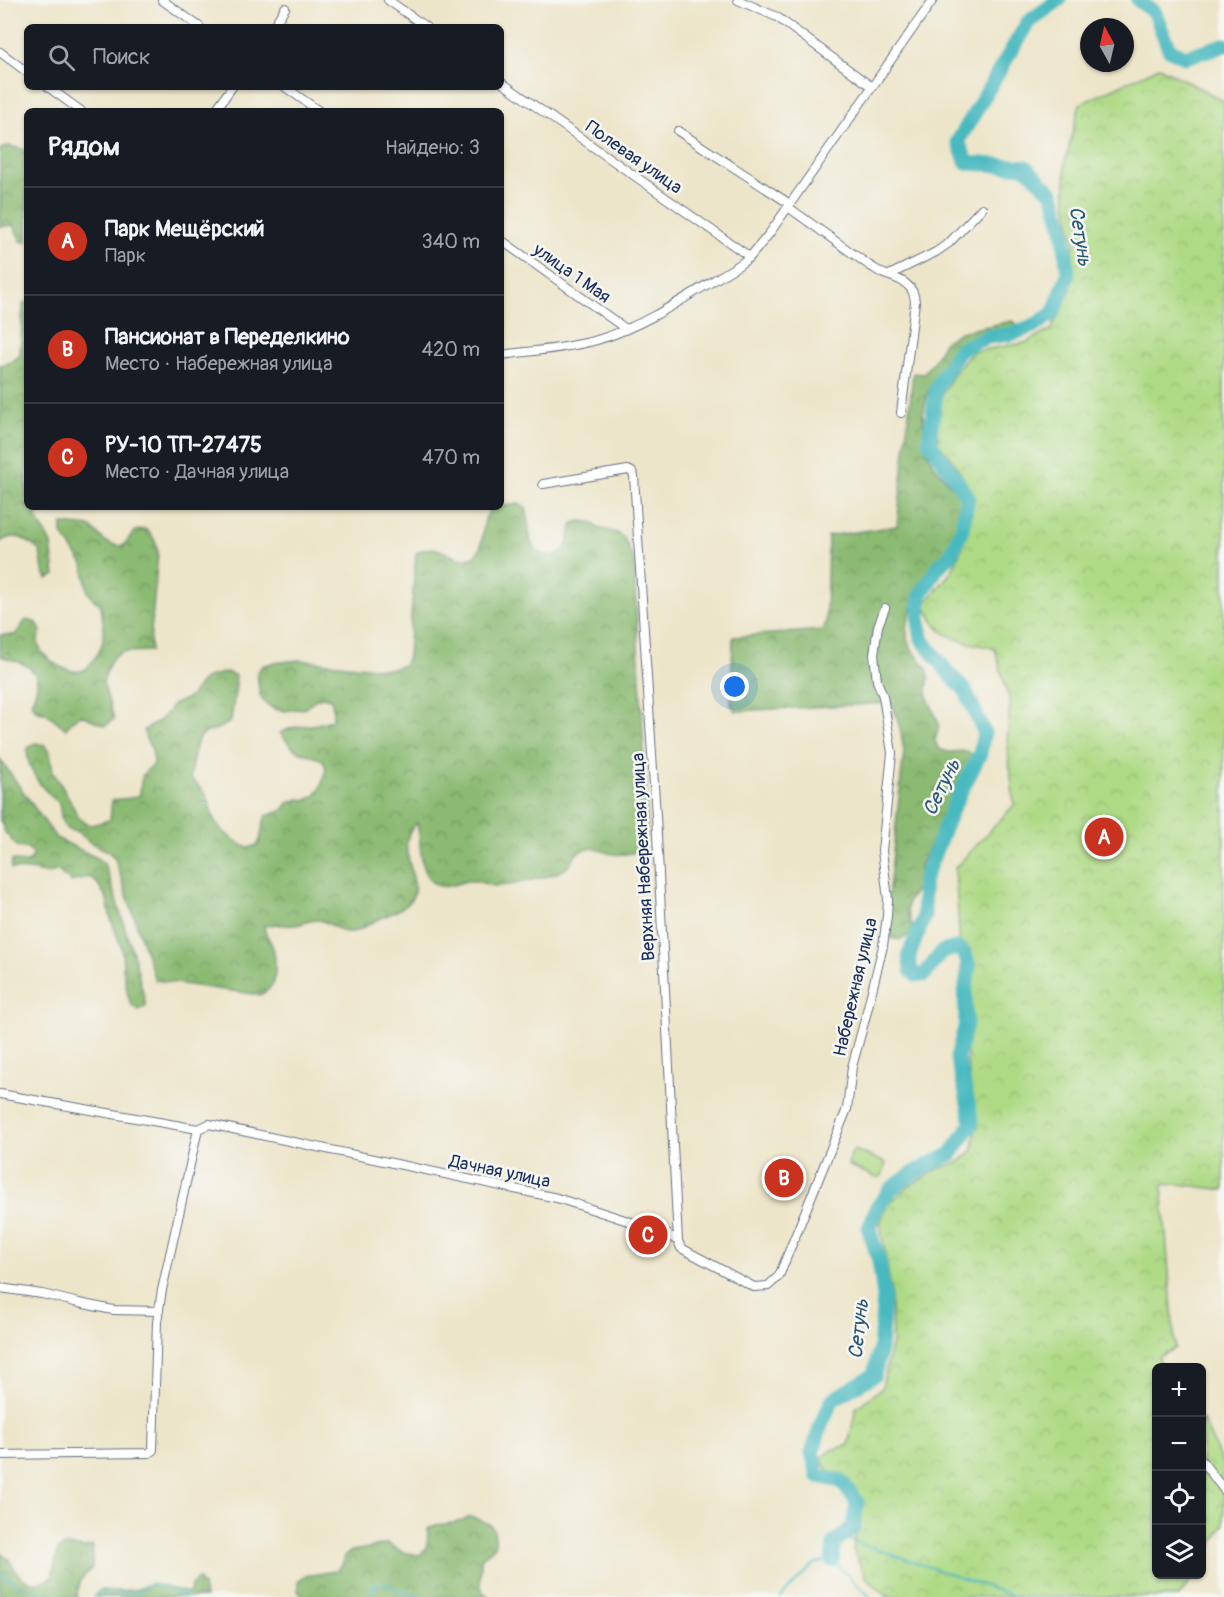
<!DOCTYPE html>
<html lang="ru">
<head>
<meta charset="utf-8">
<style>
	:root { --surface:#171b24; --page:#242831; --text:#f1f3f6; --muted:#9ea1a6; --line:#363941; --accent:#c8321e }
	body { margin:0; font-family:Pangolin,sans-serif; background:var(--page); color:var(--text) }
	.controls { position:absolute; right:18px; bottom:18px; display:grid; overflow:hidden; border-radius:9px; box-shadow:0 2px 4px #0004 }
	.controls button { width:54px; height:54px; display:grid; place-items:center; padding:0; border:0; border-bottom:2px solid var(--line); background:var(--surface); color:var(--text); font:30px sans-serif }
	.compass { position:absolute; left:1080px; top:18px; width:54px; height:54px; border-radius:50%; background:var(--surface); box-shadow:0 2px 4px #0004; rotate:352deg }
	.you { position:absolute; left:735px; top:687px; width:21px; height:21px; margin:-15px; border:4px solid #fff; border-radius:50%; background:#1a73e8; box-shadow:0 0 0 9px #1a73e833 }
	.badge { display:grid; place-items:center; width:39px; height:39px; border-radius:50%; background:var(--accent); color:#fff; font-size:20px; font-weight:700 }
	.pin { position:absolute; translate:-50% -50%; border:3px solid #fff; box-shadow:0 2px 6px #0006 }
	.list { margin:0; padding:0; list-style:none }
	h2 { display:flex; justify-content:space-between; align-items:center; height:78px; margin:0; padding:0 24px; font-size:26px }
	h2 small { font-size:20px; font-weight:400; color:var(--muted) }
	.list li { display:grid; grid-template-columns:39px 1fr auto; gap:18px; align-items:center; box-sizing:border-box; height:108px; padding:0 24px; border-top:2px solid var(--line) }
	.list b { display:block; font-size:22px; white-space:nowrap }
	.list p { margin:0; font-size:20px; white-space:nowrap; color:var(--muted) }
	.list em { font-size:20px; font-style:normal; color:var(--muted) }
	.icon { flex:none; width:33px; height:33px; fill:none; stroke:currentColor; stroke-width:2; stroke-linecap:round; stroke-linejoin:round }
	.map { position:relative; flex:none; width:1224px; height:1597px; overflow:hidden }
	.search { position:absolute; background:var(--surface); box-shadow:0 2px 4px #0004; left:24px; top:24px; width:480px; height:66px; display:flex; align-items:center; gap:15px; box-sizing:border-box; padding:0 21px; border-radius:9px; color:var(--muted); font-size:22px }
	.panel { position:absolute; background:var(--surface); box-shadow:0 2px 4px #0004; left:24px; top:108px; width:480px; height:402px; border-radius:9px }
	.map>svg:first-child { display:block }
</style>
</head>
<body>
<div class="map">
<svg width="1224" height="1597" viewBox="0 0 1224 1597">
	<defs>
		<pattern id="forest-crowns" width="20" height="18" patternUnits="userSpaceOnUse" patternTransform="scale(1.5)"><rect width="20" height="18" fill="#8bba72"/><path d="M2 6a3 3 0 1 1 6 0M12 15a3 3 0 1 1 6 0" fill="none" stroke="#719861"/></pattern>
		<pattern id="park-crowns" width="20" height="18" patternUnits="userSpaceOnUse" patternTransform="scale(1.5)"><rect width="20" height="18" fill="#afda85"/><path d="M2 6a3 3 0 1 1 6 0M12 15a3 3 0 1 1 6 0" fill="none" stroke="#96bb75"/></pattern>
	</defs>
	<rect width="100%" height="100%" fill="#f6f6f2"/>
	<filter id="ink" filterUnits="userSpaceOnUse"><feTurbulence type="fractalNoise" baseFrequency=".0167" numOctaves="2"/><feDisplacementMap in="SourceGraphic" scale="12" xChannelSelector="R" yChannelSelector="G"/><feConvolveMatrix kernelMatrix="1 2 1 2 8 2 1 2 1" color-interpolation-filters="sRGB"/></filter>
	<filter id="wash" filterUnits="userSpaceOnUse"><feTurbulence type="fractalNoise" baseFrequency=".008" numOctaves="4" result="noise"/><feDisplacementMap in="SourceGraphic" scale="24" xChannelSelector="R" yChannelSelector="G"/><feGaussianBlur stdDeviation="1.35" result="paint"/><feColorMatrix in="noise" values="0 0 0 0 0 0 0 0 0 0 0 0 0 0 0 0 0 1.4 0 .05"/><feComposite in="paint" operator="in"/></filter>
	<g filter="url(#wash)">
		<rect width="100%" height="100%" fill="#ede5c9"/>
		<path fill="#afda85" stroke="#658472" stroke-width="1.5" d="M854,1150L886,1163L882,1176L877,1178L848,1165L852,1152Z"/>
		<path fill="url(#forest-crowns)" stroke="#537468" stroke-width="1.5" d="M8,146L27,150V243L21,241L13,225L0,227V149Z
			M27,302V507H36L37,518L51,544L55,575L47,579L43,570L40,551C26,540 17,531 0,542V365C9,364 14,361 20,355L23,304Z
			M1012,321L1020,326L1010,330L974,339L960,346L934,378L927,395L923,414L926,449L934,465L962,499L963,508L962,517L954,543L918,586L908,621L907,638L910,647L927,668L929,677L927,689L928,698L939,724L935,741L939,749L948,752L966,751L973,755V764L946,813L920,866L918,885L914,893L908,901L907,910L912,926L910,935L901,939H892L886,933L885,927L904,751L900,728L892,703L735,711L731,704L733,637L823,630L826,621L828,536L897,526L913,373L923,374L934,361L944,342L960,332Z
			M518,504L526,508C529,519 528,539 533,547C535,550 541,554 545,555C566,560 569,539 573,523L581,521L591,522L598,528L617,533L624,538L635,564V589L647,805C646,819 651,843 636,851C631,854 619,855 613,854C604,853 598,846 587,849C571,852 575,862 565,869C556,876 505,887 494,886C485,885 478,879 468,881C454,883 442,893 430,880C419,868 421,838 417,823C389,847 429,884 408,903C398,913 384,916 372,922C367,925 361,930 356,931C353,932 350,932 347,932C337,931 327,920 317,920C310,920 302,924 295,925C283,927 278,921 264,926C265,935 267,936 271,943C277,955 275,970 274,982L268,990L260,995L155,980L115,859L108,851L91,843L78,832L68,829L62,822L59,803C43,790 27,771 27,749L35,743L45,745L50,753L53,772L69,798L77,815L83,822L91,825L110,820L112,800L131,798L140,795C141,779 140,774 154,764L152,749L146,739L144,730C156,723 166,718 172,705L190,697L201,682L208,677L226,672L235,675L236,685L231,721L222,727L205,733L198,739L193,759L190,778C196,784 203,789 207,797C210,802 210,809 212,815C218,830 234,841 248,848L258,845C263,834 261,826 266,816L283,810L288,803L298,799L307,800L316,795L321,787L326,769L323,760L294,749L280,733C296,723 317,728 333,719V708L331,699L321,697L313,701L306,708L284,711L274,709L266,704L260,695L257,674L262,666L272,663L300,660L387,669L396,668L405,664L408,656L416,553L425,549L435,548L460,559L475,556C476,555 479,550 480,548C484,538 482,517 490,511C497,505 510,506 518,504Z
			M62,524L91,527C102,539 107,546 123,546L135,531L145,529C154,536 156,542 158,553L150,643L151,651L122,652L114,657L109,664L103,682L114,719L106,725C97,723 90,718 81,715L72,721L66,729L45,712L37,711L31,703C33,697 37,690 37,684C38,664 14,661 0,656V635H15L26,620L37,623L41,631C40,634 38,637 38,640C36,656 70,677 84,670C89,667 99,653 101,647C106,635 102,618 101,605L94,600L88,592L83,564L62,534Z
			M0,759L56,838L97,858L104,864L110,880L136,963C138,978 144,992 146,1007L138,1010L131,1004L128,996L123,968L122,950L110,916L107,898L97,883L90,877L71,882L57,870L49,874L30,870L11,869L12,860L20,862H29L34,854L27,848L18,847L16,845L5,832L0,820Z
			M470,1517C489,1522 497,1524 495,1546L481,1559C482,1572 475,1589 489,1597H304L298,1591V1581L305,1576L335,1571L342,1565L344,1556L352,1551L369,1548L387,1543L402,1552L420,1555L427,1547L428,1529L435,1525L453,1523Z
			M65,1546L84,1548L93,1546L92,1568L81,1579L76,1597H0V1553C13,1558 11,1567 19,1575C28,1584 42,1584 52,1578L58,1550Z
			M198,1579L203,1586L205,1597H94L100,1590L120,1591L138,1589L146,1585H156L190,1593L191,1585Z"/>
		<path fill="url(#park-crowns)" stroke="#658472" stroke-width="1.5" d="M1159,67L1224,101V1190L1178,1184L1162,1185L1175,1348L1158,1357L1160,1367L1156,1368V1574L1194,1575L1179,1597H888L866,1577L853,1550L860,1506L845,1479L828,1471L820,1458L836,1448L848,1446L856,1408L882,1388L892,1342L891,1290L880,1223L887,1205L909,1186L940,1168L958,1163L973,1150L976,1125L967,1060L955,868L1014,805L1007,741L1010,703L995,649C981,645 954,641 943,632C935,626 928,614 925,604L952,571L961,550L972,514L967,484L955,464L938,442L936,419L941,397L955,372L972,352L1025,343L1051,330L1071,289L1074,242L1066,202L1065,162L1080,104Z
			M1202,1418L1224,1467V1524L1202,1563Z"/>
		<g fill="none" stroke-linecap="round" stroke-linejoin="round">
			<path stroke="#4ab9c0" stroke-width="2" d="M841,1537L1017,1597
				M0,1576L9,1577C10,1578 15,1584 16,1585C28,1593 45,1589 57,1597
				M96,1597L97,1592L138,1593L151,1583L188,1597
				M374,1597L372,1586L389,1583L396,1589L421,1597
				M781,1597L814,1564L832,1560L870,1597"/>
			<path stroke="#4ab9c0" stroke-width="15" d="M1138,0L1155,13L1169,49L1185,57L1224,45
				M832,1560L834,1543L853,1527L857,1502L841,1481L818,1476L812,1453L822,1422L832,1400L874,1375L880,1349L884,1296L879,1260L869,1229L876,1209L891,1189L909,1176L928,1165L951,1154L972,1123L966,1093L957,1058L966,1024L965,992L969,966L964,952L956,948L942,952L924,975H916L911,970L909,955L924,917L923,882L952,809L980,754L984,732L965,690L950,675L922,639L919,622L920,596L938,567L951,555L962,529L968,497L929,441L937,386L960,349L987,337L1011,334L1036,325L1054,312L1068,275L1063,228L1053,194L1026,167L967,163L958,141L1028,22L1059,0"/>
		</g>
	</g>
	<g filter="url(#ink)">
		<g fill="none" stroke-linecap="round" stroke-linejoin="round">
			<g stroke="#646f83" stroke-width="10">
				<path id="street" d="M162,0L200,27
					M388,0L426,27
					M738,0L777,17L872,87
					M273,27L285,8
					M0,52L27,72
					M501,82L750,257
					M48,87L81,111
					M285,87L319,111
					M215,111L232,87
					M678,131L790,204
					M788,207L870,266C874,268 879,272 884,274C899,279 914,283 915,302L901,413
					M501,240L626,329
					M889,275L936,252L949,243L982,208
					M501,355C532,351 566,349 597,340C646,326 695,291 739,265L750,257L769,234L933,0
					M543,484L628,470L632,472L634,476L656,816L678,1241
					M0,1094L198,1129
					M198,1129L209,1124L557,1198L665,1233L678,1241L681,1248L754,1287L768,1286L779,1276L847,1109L852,1067L865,1019L883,946L887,916L888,899L882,851L892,753L883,696L877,681L874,654L878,626L885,608
					M0,1288L42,1294L79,1303L113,1310L159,1311
					M0,1455L149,1453L153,1450L157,1322L162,1290L198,1129
					M1202,1461L1224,1490"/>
			</g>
			<use href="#street" stroke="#fff" stroke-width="8"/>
		</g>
	</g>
	<g text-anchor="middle" stroke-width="5" stroke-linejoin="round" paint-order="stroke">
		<g font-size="18" fill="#1b2f5e" stroke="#f6f6f2">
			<text transform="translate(634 157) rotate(35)" y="6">Полевая улица</text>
			<text transform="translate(572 273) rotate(35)" y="6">улица 1 Мая</text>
			<text transform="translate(643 857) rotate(-93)" y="6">Верхняя Набережная улица</text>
			<text transform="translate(855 987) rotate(-77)" y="6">Набережная улица</text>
			<text transform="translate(500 1171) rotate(12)" y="6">Дачная улица</text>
		</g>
		<g font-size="20" font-style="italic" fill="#29587b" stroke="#f6f6f2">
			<text transform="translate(1081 236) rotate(81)" y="7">Сетунь</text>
			<text transform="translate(941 787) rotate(-64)" y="7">Сетунь</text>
			<text transform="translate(858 1329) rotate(-84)" y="7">Сетунь</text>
		</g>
	</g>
</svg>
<div class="controls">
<button>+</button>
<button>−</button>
<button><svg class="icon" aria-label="locate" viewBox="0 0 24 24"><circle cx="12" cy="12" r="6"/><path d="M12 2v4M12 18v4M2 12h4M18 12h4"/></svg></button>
<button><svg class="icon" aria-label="layers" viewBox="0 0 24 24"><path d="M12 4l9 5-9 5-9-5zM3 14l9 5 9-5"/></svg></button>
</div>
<svg class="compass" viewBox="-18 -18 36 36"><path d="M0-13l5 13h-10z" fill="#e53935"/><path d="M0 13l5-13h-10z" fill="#9ea1a6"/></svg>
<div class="you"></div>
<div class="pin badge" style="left:1104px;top:837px">A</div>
<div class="pin badge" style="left:784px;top:1178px">B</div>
<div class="pin badge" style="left:648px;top:1235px">C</div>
<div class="search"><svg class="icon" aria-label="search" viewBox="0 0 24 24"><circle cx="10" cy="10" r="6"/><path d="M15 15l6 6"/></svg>Поиск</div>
<section class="panel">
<h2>Рядом<small>Найдено: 3</small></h2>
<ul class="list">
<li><span class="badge">A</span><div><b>Парк Мещёрский</b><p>Парк</p></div><em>340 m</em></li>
<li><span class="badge">B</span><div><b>Пансионат в Переделкино</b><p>Место · Набережная улица</p></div><em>420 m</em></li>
<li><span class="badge">C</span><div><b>РУ-10 ТП-27475</b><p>Место · Дачная улица</p></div><em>470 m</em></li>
</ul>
</section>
</div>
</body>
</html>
